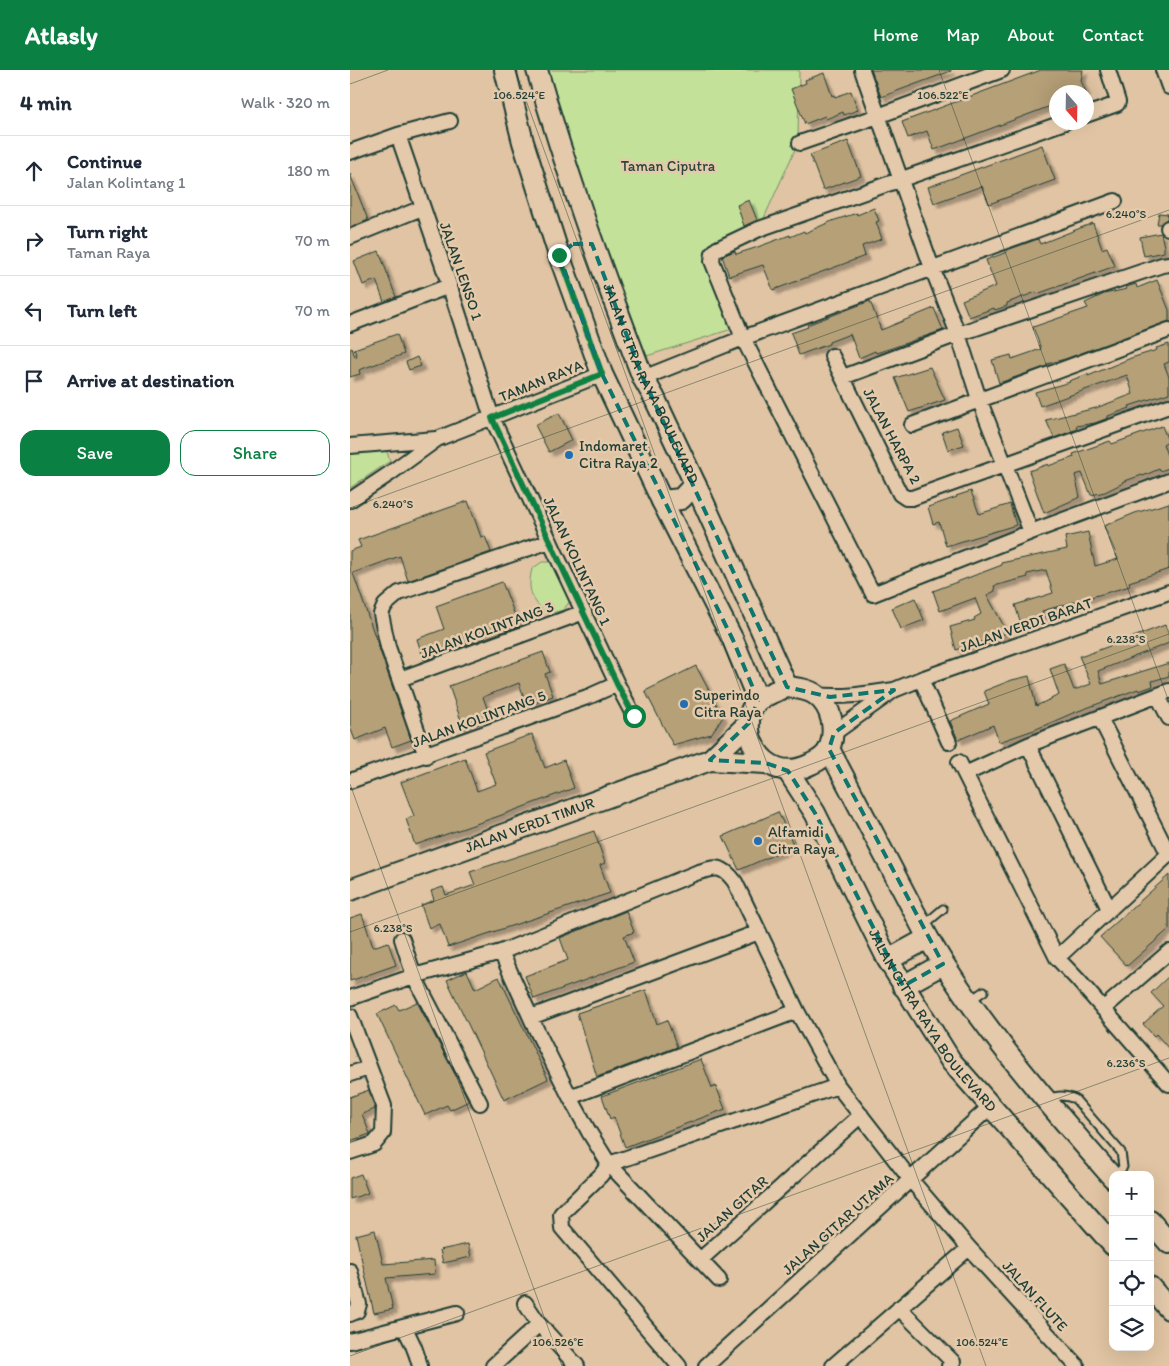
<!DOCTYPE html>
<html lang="en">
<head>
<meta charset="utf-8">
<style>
	:root { --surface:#fff; --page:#f6f6f7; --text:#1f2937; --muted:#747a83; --line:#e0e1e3; --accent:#0b8043 }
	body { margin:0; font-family:Itim,sans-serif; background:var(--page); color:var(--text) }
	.controls { position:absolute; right:15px; bottom:15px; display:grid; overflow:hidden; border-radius:10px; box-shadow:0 5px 20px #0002 }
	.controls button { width:45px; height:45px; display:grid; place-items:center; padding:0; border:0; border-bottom:1px solid var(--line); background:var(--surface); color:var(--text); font:25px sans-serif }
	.compass { position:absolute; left:699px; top:15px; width:45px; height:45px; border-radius:50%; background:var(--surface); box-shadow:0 5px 20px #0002; rotate:160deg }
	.stop { position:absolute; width:15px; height:15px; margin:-11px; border:4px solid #0b8043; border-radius:50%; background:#fff }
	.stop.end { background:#0b8043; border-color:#fff; box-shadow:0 1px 5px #0008 }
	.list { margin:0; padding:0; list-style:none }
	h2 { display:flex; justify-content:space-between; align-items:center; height:65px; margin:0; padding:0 20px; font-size:21px }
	h2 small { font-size:16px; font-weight:400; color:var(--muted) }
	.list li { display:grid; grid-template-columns:32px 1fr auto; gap:15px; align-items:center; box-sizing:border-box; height:70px; padding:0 20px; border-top:1px solid var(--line) }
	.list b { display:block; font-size:19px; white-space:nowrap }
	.list p { margin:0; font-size:16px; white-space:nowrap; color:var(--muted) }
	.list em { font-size:16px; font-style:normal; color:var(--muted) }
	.actions { display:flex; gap:10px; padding:15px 20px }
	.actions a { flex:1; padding:11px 0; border:1px solid var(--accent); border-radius:15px; text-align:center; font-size:18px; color:var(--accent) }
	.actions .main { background:var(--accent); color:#fff }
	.icon { flex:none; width:28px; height:28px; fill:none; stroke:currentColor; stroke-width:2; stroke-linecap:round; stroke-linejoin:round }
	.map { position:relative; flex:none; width:819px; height:1296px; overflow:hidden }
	header { display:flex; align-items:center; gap:30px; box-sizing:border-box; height:70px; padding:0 25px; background:var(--accent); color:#fff }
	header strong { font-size:24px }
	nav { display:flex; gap:28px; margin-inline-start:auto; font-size:18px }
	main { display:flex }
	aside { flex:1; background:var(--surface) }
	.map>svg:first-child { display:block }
</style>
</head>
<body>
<header>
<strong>Atlasly</strong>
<nav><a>Home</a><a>Map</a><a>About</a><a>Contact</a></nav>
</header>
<main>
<aside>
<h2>4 min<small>Walk · 320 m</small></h2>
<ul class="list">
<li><svg class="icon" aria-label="ahead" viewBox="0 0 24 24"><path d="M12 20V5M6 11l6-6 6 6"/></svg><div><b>Continue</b><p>Jalan Kolintang 1</p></div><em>180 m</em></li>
<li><svg class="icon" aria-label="right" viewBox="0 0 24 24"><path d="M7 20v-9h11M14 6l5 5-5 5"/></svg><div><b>Turn right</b><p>Taman Raya</p></div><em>70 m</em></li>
<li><svg class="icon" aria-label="left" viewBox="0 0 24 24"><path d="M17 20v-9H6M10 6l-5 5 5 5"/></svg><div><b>Turn left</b></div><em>70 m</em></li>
<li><svg class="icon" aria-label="arrive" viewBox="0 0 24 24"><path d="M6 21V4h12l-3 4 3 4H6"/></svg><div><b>Arrive at destination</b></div></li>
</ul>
<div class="actions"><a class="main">Save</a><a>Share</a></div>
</aside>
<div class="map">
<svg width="819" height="1296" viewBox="0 0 819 1296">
	<defs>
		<filter id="shadow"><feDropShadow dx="4.5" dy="4.5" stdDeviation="1" flood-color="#0004"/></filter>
	</defs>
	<rect width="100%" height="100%" fill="#e0c4a3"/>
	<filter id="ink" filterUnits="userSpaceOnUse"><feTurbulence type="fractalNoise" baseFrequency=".02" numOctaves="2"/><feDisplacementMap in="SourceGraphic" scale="10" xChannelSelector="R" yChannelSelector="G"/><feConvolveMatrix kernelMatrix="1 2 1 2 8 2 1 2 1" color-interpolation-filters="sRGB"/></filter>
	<g filter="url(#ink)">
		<path fill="#c4e199" stroke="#728f66" d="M191,0H449L448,73L409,159L361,191L385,258L281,291Z
			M35,376L40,391L0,418V382Z
			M192,492H203L221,530L213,540L198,544C181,531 177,519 182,499Z"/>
		<path fill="#b6a078" stroke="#1f3d34" filter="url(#shadow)" d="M521,0H601V1L531,27Z
			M691,0H733L731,11L736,22H706V34L584,80L577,61L558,68L552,52Z
			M474,3L482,26L484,25L485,27L501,21L508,40L494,45L493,42L476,49L475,46L455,54L441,19L456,13L455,10Z
			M498,71L511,106L473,120L460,85Z
			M692,75L705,110L639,134L632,116L584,133L578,117Z
			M0,104L18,150L0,158Z
			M399,130L407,150L394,156L387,135Z
			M524,138L529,151L526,152L532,169L512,176L515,186L423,220L413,195L379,206L372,186L385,181L386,184L405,178L440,165V167L454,161L455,163L482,151L507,143V145Z
			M809,143L818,144L817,149L810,154H807Z
			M743,153L752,179L757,177L765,196L687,224L686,222L657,233V236L645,240L644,238L619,247L612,230L646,216L636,190L657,182V180L688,169L690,174Z
			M811,163L814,177V182L794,186L790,167Z
			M29,181L46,227L34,232L26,210L13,215L4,191Z
			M807,210L819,240V251L715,289L697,294V296L649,313L642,290L661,285L662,289L691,279L683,257L738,238L735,233L754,224L777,219L776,217L786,214L787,218Z
			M520,231L531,260L584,238L593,260L542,278L526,283L525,281L509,288L500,264L479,272V274L449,285L441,263L458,257L457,255Z
			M47,264L54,284L9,300L10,304L0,307V279L2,278L5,287L7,286L4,279Z
			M819,274V292L814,294L819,307V323L779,336L780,338L758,346V348L745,353L726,356L727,359L704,368L696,350L746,338L783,324L777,305L690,336L685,322L720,312L719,311L738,304V306L781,288L807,280L806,278Z
			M67,287L71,296L59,300L56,292Z
			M580,297L595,330L559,342L545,308Z
			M209,343L222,370L199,382L185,355Z
			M812,356L818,371L813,374L819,391V398L810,401L809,399L793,406L792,405L772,412L773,413L755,422L741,425L732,403L725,405L730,427L694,443L679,401L698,394V396L724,387L723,384L760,371L762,374Z
			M607,357L614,375L598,380L592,362Z
			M621,421L629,444L660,434L666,455L596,476L589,452L583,454L578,437L607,427L606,426Z
			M118,431L131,467L135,466L141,482L58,511L50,486L3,503L61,670L42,677L35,658L5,670L0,657V481L11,477L8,470Z
			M819,433V499L779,512L780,516L692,541L694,547L671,554L665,535L703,523L696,500L677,504L678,507L644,516L645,521L637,525L657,562L638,573L637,570L606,580L600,557L625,550L624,548L631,544L625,528L590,541L583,521L652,495L651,493L717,479L715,467L738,462L745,496L768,489L754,456L785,443Z
			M152,512L169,556L74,590L67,569L94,559L86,536Z
			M565,528L574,550L551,559L542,538Z
			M815,555L819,565V573L748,601L752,614L819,593V606L802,611L803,616L789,621L788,619L723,643L684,660L649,672L643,655L608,670L600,651L639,634L634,621L662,610L679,606L686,636L709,625L700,599L714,594L724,620L741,614L729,586H733Z
			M193,582L200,602L195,604L203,626L177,636L169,613L133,627L141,649L114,659L99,616Z
			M346,596L373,647L361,664L323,675L295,621Z
			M182,664L195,698L214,690L224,718L149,746L65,775L56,749L64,746L51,712L115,688L127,721L146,714L134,682Z
			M428,742L444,776L389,800L373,766Z
			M244,761L255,793L250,795L260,823L98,877L90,854L79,858L71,835L84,830L81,821L93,817L96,825L125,815L120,802Z
			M819,805V859L777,896L750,867Z
			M276,841L284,862L274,866L284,892L184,929L175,906L218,890L210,868Z
			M12,844L23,877L38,872L46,895L0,911V848Z
			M117,901L125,919L149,907L198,1009L154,1030L97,910Z
			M819,906V979L806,964L804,966L793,954L813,936L801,923Z
			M296,920L307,954L317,950L327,977L247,1007L227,943Z
			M67,932L119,1031L100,1040L97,1035L75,1045L27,944L46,935L49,940Z
			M351,989L362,1018L366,1016L375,1039L275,1077L264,1047L260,1049L252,1026Z
			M19,1020L25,1039L12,1044L20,1064L0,1071V1027Z
			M11,1104L18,1123L0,1129V1108Z
			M25,1160L33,1194L84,1190L85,1204L36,1208L43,1239L24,1243L6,1165Z
			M118,1174L121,1187L93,1193L90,1180Z"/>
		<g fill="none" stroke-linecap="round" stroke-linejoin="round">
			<g stroke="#1f3d34" stroke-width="11">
				<path id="lane" d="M574,855L593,839
					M621,930L634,921
					M698,1029C708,1025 715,1025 725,1029L771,1082L773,1097L766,1105"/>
			</g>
			<g stroke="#1f3d34" stroke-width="18">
				<path id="street" d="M512,0L582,198L608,264L629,329L681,462
					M813,0L819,17
					M736,45L767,34L768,32L758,0
					M715,52L409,159L367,179L363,183L362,191L393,268L523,524L681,462L819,411
					M48,65L95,202L142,348L267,614L284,646
					M450,73L528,46L652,0
					M0,82L48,65L100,51
					M818,158H819
					M0,167L72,138
					M0,254L99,216
					M482,286L550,424L556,428H562L819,336
					M493,307L608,264L812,195L819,194
					M293,308L393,268L765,131
					M562,355L819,260
					M0,376L86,369
					M0,430L39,404L87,369L252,304
					M50,609L234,542
					M571,609L599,672
					M544,620L571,609L819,522
					M819,621L678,675L615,704L707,888L728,910L819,1014
					M466,625C492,628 518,624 544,620L484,663
					M808,626L819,648
					M750,648L819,785
					M678,675L759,839
					M76,686L38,577L31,544L35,535L49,523L200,471
					M609,692L615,704
					M0,711L240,626L267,614
					M52,869L64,906L130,1033
					M151,882L186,959L220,1027L239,1062L259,1094L369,1210
					M707,888L819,784
					M0,928L64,906L151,882L346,803C365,797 372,794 385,812L447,941L488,1016L561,1110L619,1178L727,1296
					M753,939L819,882
					M0,946L34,1036L33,1063L24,1074L0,1082
					M181,947L409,862
					M0,1004L19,998
					M220,1027L447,941
					M350,1190L511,1045
					M0,1201L9,1234L7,1241L0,1244
					M175,1233L189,1254L227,1296
					M549,1238L603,1292L599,1296
					M53,1257L107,1243
					M0,1271L53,1257C62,1269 66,1281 70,1296
					M143,1296L189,1254
					M329,1296L212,1158L211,1144L251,1105L259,1094L488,1016
					M356,1296L641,1036
					M483,1296L619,1178"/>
			</g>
			<g stroke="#1f3d34" stroke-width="24">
				<g id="secondary">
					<path d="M155,0L173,72L209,185L252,304L312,431L383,570L408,630"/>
					<path id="s1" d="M187,0C217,105 254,206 293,308L304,327L348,420L437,617"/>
					<path d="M312,431L331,429L345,414"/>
					<path d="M437,617C446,618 458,619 466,625C482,637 486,659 480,677C477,685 468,691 461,694C411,720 382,652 409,630C417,624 428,620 437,617Z"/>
					<path d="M479,679L578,868C629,955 697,1032 763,1108"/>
					<path d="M360,690L416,693"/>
					<path id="s2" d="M438,701L465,743L538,890L601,991L763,1175"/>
					<path id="s3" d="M0,820L360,690L399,653"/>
					<path d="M538,890L578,868"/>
					<path d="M553,916L593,894"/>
					<path d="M800,1151L819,1173"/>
					<path d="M800,1217L819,1239"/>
				</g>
			</g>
			<use href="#lane" stroke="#e4c9ab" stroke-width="7"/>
			<use href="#street" stroke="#e4c9ab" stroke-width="14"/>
			<use href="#secondary" stroke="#e4c9ab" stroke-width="20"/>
		</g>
	</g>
	<g fill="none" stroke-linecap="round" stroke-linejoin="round" filter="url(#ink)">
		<path stroke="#0b8043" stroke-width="6" d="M209,185L252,304L142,348L267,614L284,646"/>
	</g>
	<path fill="none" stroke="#0f766e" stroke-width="4" stroke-dasharray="10 6" stroke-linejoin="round" d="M223,174H242L293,308L437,617L480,627L544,620L484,663L479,679L593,894L553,916L465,743L438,701L416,693L360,690L399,653L408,630L383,570L252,304L209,185Z"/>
	<path fill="none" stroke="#1f3d34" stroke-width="1" stroke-opacity="0.45" d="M165,0L636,1296M589,0L819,632M0,14L38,0M0,438L819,140M0,714L212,1296M0,862L819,564M0,1286L819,988"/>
	<g fill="#1f6fb2" stroke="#e4c9ab" stroke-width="2">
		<circle cx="219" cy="385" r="5"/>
		<circle cx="334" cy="634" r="5"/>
		<circle cx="408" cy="771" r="5"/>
	</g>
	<g text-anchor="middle" stroke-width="5" stroke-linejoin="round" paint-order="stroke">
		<g font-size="15" fill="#274539" stroke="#e4c9ab">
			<text x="318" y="101">Taman Ciputra</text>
		</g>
		<g font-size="15" fill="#1f3d34" stroke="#e4c9ab">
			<text transform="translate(111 201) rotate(71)" y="5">JALAN LENSO 1</text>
			<text transform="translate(191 311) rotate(-22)" y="5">TAMAN RAYA</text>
			<text dy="5" stroke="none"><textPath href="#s1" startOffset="334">JALAN CITRA RAYA BOULEVARD</textPath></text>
			<text transform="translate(542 366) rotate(62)" y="5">JALAN HARPA 2</text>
			<text transform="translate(227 491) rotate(65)" y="5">JALAN KOLINTANG 1</text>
			<text transform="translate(676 555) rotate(-19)" y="5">JALAN VERDI BARAT</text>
			<text transform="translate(137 560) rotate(-20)" y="5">JALAN KOLINTANG 3</text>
			<text transform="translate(129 649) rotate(-20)" y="5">JALAN KOLINTANG 5</text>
			<text dy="5" stroke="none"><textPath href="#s3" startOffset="191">JALAN VERDI TIMUR</textPath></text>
			<text dy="5" stroke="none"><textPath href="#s2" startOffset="289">JALAN CITRA RAYA BOULEVARD</textPath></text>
			<text transform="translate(382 1139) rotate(-42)" y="5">JALAN GITAR</text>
			<text transform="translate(488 1154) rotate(-42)" y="5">JALAN GITAR UTAMA</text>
			<text transform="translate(685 1226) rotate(48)" y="5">JALAN FLUTE</text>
		</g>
		<g font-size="15" fill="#1f3d34" stroke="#e4c9ab" text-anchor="start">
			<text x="229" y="381">Indomaret<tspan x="229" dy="17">Citra Raya 2</tspan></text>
			<text x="344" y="630">Superindo<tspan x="344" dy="17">Citra Raya</tspan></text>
			<text x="418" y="767">Alfamidi<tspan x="418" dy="17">Citra Raya</tspan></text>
		</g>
	</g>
	<g font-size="12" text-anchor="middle" fill="#1f3d34" stroke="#e4c9ab" stroke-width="5" stroke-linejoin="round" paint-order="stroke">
		<text x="169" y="29">106.524°E</text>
		<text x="593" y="29">106.522°E</text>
		<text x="776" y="148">6.240°S</text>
		<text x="43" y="438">6.240°S</text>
		<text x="776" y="573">6.238°S</text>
		<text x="43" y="862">6.238°S</text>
		<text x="776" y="997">6.236°S</text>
		<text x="208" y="1276">106.526°E</text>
		<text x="632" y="1276">106.524°E</text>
	</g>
</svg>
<div class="controls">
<button>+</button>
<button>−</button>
<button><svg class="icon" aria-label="locate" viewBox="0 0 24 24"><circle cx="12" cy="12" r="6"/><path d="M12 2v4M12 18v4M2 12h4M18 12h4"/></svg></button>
<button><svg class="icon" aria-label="layers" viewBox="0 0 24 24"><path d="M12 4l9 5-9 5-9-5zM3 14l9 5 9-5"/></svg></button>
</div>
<svg class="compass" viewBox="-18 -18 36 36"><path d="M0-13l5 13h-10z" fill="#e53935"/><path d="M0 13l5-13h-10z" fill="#747a83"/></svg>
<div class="stop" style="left:284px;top:646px"></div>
<div class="stop end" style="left:209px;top:185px"></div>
</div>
</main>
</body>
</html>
